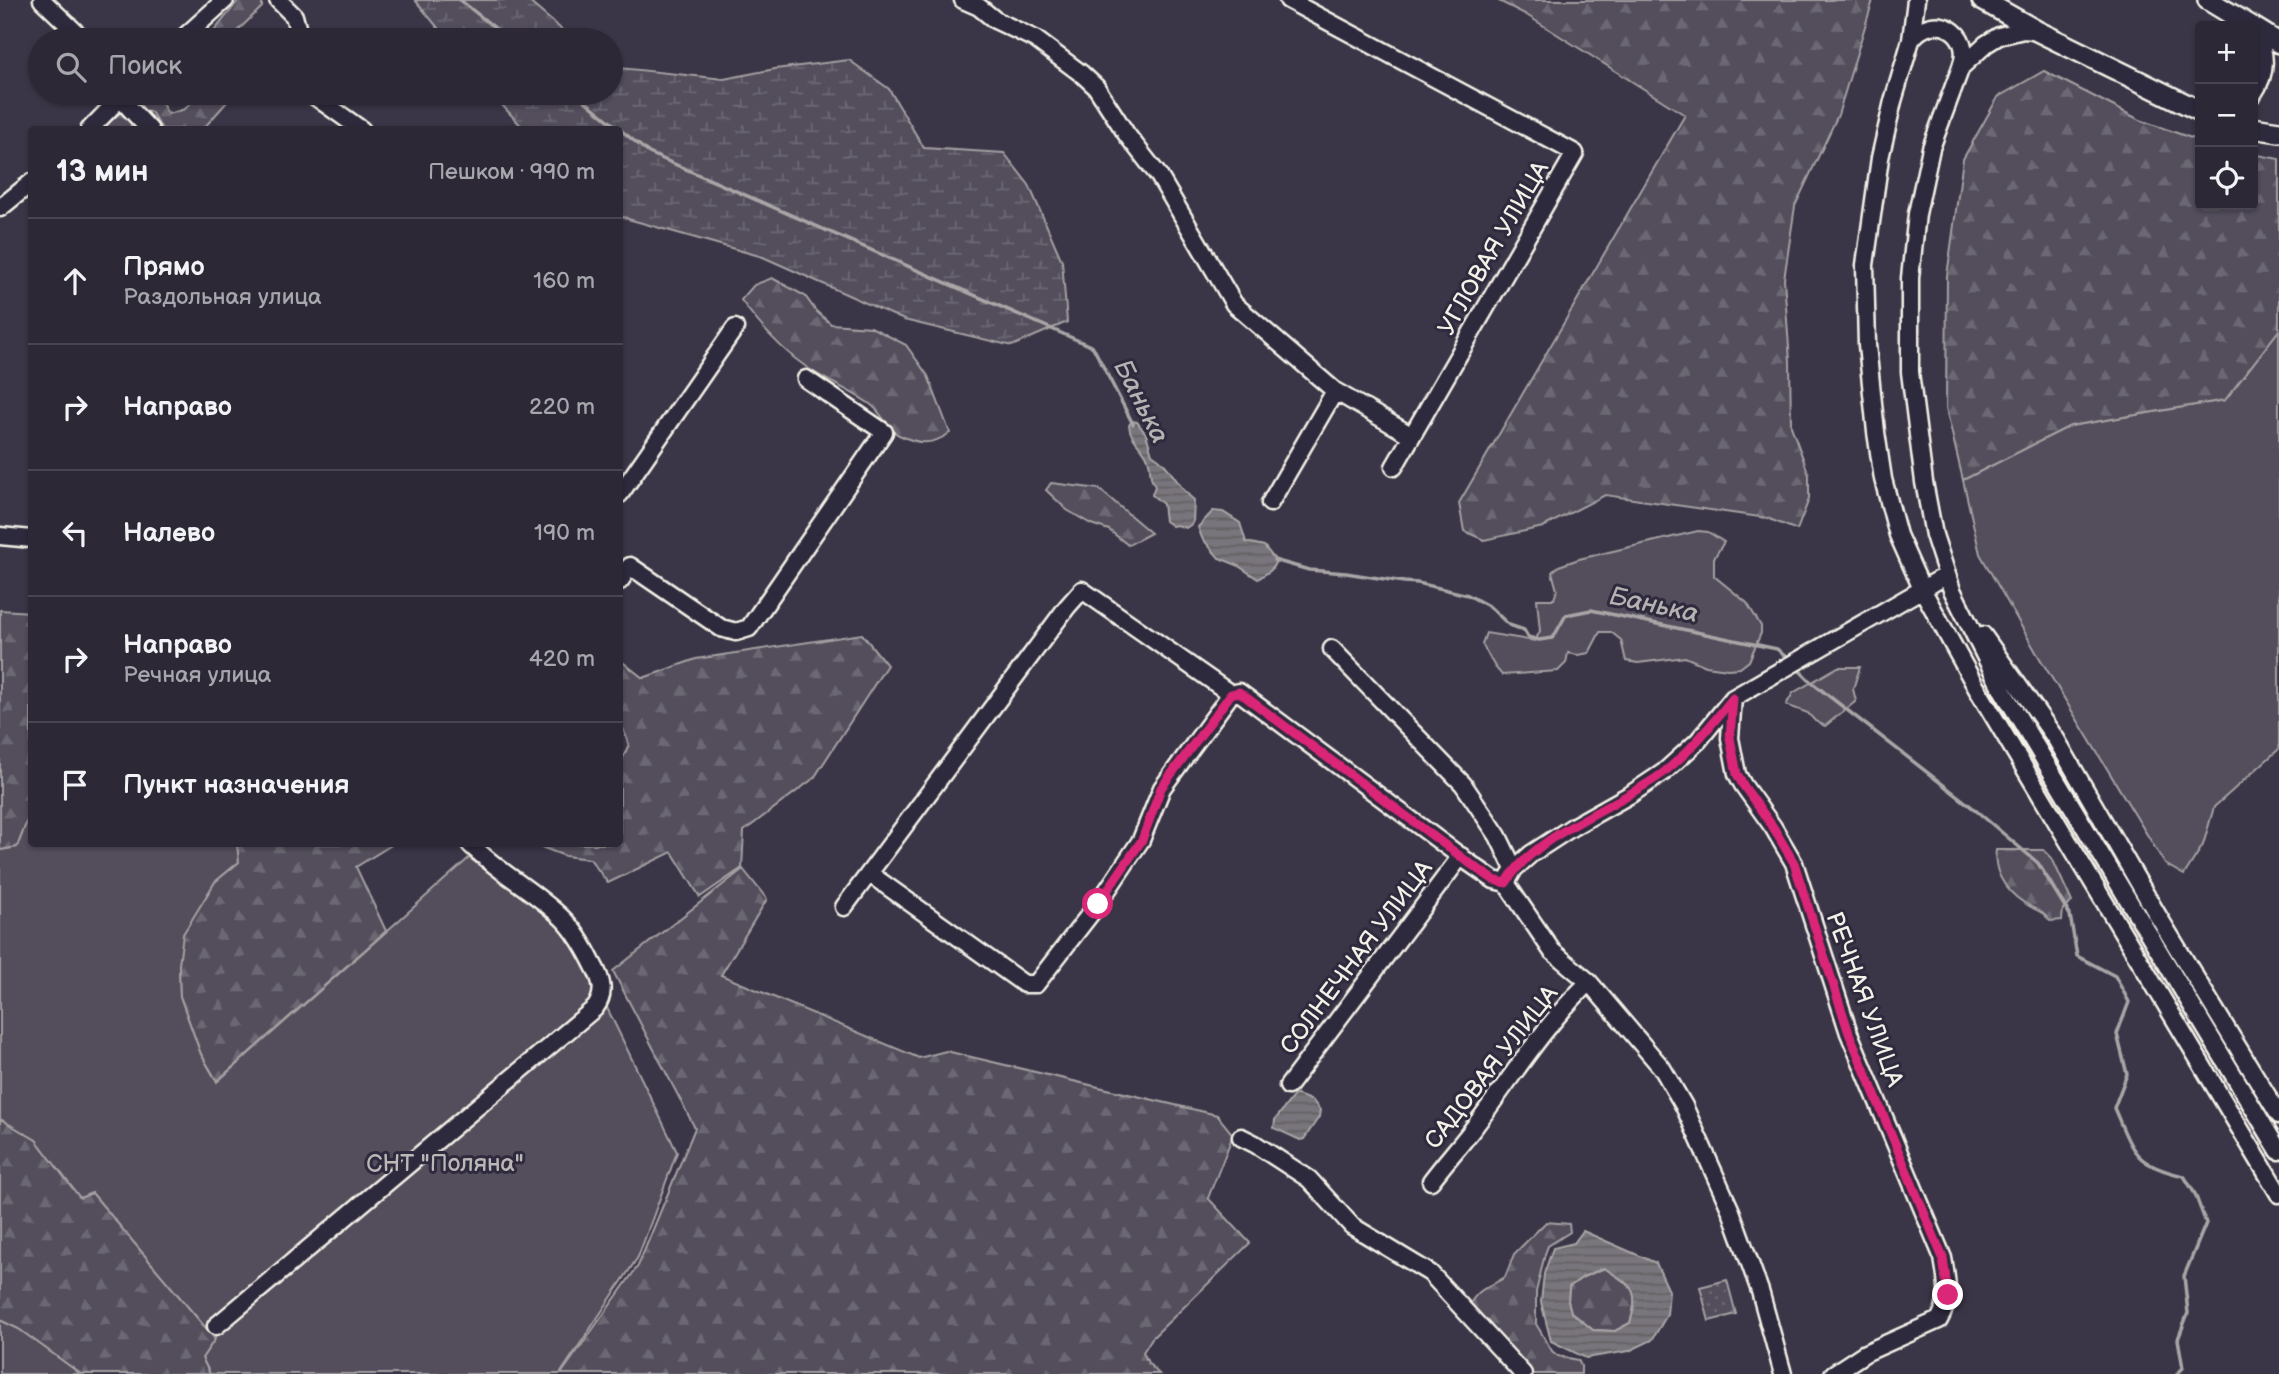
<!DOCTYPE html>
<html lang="ru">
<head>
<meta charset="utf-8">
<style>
	:root { --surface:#2c2835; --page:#34303d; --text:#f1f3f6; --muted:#a6a6ad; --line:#484450 }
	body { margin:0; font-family:"Balsamiq Sans",sans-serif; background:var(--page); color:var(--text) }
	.controls { position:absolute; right:21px; top:21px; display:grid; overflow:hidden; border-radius:7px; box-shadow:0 2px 5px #0004 }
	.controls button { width:63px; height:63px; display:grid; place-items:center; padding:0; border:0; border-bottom:2px solid var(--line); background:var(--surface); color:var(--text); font:35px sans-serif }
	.stop { position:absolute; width:21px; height:21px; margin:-16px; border:5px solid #db2777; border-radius:50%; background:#fff }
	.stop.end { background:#db2777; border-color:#fff; box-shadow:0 2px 7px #0008 }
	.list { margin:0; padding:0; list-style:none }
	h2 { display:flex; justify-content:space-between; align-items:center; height:91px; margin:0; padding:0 28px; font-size:30px }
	h2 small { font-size:23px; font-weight:400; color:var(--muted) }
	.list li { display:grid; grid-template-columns:46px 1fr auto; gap:21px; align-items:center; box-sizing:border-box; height:126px; padding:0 28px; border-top:2px solid var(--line) }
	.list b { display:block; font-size:26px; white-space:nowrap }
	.list p { margin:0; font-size:23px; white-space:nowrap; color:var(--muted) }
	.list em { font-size:23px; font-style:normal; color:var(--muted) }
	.icon { flex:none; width:38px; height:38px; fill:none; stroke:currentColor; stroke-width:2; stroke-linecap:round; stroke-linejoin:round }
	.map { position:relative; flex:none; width:2279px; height:1374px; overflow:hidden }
	.search { position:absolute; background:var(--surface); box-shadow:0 2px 5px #0004; left:28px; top:28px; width:595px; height:77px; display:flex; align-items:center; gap:18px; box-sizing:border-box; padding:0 24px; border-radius:38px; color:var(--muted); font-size:26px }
	.panel { position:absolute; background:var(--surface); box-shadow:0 2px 5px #0004; left:28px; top:126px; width:595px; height:721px; border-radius:7px }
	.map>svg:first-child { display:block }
</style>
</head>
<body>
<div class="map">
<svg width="2279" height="1374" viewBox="0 0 2279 1374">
	<defs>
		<pattern id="forest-firs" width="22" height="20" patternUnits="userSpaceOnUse" patternTransform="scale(1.75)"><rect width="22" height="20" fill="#534e5c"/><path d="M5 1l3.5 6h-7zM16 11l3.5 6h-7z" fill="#6c6873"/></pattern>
		<pattern id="wetland-marsh" width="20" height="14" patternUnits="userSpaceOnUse" patternTransform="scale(1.75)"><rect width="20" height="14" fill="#534e5c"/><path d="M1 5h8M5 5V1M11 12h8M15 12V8" fill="none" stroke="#6c6873"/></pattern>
		<pattern id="park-dots" width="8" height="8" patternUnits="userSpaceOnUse" patternTransform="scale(1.75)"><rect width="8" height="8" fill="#534e5c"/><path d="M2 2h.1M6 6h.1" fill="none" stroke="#6c6873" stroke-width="1.8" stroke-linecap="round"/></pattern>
		<pattern id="water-rules" width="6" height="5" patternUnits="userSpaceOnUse" patternTransform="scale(1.75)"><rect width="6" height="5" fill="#78747b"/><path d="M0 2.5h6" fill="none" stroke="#636063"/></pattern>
	</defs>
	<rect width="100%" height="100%" fill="#3b3647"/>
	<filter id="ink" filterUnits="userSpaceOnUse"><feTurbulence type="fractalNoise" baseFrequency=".0143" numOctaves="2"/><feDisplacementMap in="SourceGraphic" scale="14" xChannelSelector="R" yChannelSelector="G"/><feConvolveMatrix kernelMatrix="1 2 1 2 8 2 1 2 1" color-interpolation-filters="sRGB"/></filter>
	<g filter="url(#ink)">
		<path fill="#534e5c" stroke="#a4a0a2" stroke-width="2" d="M2279,330V749L2214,807L2203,845L2184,875L2165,864L2036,652L1980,554L1963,480L2070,426L2225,400Z
			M1698,531L1708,532L1724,542L1714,558V576L1747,603L1761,626V633L1749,661L1740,668L1728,669L1706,666L1685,657L1638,663L1626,661L1621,640L1611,632H1600L1589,653L1578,655L1568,653L1566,663L1558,671L1502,675L1495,667L1482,644L1486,633L1535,641L1540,631L1537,599H1554L1557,590L1552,572L1559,566L1579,559Z
			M1838,667H1860L1853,689L1856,701L1825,726L1815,721L1808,713L1786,705L1793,693Z
			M31,810L32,844H237L239,862L215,882L179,965L180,996L201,1054L217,1082L469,858L548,912L577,946L677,1152L638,1257L560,1374H210L202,1358L215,1339L209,1332L92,1193L80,1198L36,1140L0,1119V850L17,847Z
			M0,1320L19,1329L81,1374H0Z"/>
		<path fill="url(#forest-firs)" stroke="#a4a0a2" stroke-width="2" d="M239,0H262V7L228,40H207Z
			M1497,0H1873L1838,115L1795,206L1784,279L1790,361L1791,426L1809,475V499L1797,530L1767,518L1605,495L1543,527L1484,540L1464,531L1459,503L1685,115L1525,14Z
			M2044,71L2140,120L2200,141V205H2253V154L2279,159V330L2225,400L2070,426L1963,480L1946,408L1947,276L1963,159L1998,97Z
			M142,93C158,93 161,101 168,114L185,109L200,93H235L203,129H162L151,112L145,111L128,129L101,130Z
			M772,278L805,296L816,311L831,324L871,327L906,345L928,376L950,433C932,445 920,445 899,435C887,429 882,412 870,404C851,391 829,382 809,369C784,352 759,325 741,300L754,285Z
			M1051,483L1099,489L1151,533L1128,545L1109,530L1091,524L1067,510L1046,490Z
			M0,610L31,612V810L17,847L0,850Z
			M862,634L887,665L814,778L744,831L742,868L700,897L672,852L608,883L590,859L565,856L533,844H620V765L629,744L620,721V660L643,678L696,659Z
			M237,844H393L356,867L386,931L217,1081L201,1054L180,996L179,965L183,934L215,882L239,862Z
			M1996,850H2044L2052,858L2072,902L2063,909L2062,920L2050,921C2044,913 2041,912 2033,908C2011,897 1992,876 1996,850Z
			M743,869L767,899L721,975L919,1058L946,1051L1217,1115L1233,1135L1208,1198L1250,1243L1152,1338L1143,1352L1148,1363L1159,1374H561L638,1266L695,1128L613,971Z
			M0,1119L36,1140L80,1198L92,1193L209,1332L215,1339L202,1358L210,1374H81L19,1329L0,1320Z
			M1546,1222L1569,1224L1570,1232L1548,1246L1545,1254L1536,1292V1324L1552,1351L1558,1356L1578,1360L1581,1366V1374H1531L1469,1306C1478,1287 1491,1287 1505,1277L1514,1254Z
			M1605,1268C1632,1287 1641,1288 1630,1323L1615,1331L1593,1330L1571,1312L1568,1301L1569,1287L1583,1277Z"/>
		<path fill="url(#wetland-marsh)" stroke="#a4a0a2" stroke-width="2" d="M415,0H527L574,40H448Z
			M849,60L889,89L924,148L1004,153L1029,185L1062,261L1067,322L1012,346L904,320L763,257L628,219L620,216V130L524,129L491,93H611V67L724,79L775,69Z"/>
		<path fill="url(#park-dots)" stroke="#a4a0a2" stroke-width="2" d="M1727,1280L1736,1314L1709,1321L1700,1287Z"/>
		<path fill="url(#water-rules)" stroke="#aaa6a7" stroke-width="2" fill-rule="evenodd" d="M1132,421L1137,422L1146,434L1152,454C1171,465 1177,487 1194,500L1193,523L1186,528L1177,525L1172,526L1165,521L1163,504L1152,495L1155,486C1148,477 1152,469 1148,459C1143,446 1130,440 1129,425Z
			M1213,511L1223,512L1240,523L1246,542L1264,546L1276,561L1271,570L1258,579L1237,565L1219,558L1202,538L1198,527Z
			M1295,1094L1313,1101L1320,1110L1319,1117L1304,1139L1300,1140L1274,1128L1275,1120Z
			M1583,1231L1656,1263L1669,1291L1667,1315L1652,1340L1629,1351L1586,1358L1551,1341L1541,1302L1544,1274L1553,1248L1574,1243ZM1604,1268C1632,1286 1641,1289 1630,1323L1615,1331L1593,1330L1571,1312L1568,1301L1569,1287L1583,1277Z"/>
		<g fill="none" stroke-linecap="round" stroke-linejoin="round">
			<path stroke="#aaa6a7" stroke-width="3.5" d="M460,0L510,40
				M575,93L649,153L1093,347L1133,424
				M1274,560L1309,570L1346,573L1404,582L1418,583L1468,595L1490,607L1509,625L1524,630L1528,637L1539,640L1553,638L1566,615L1591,610L1777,649L1789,660
				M1797,668L1811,682L1973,808L2038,863L2070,915L2077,956L2115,976L2129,1002L2117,1034L2127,1074L2114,1108C2133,1152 2134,1165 2184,1176L2195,1194L2206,1223L2184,1276L2188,1313L2178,1339L2183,1368L2177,1374"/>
			<g stroke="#f4f1e8" stroke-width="21">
				<path id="minor" d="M42,0L84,40
					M278,0L294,16L297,27L291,40
					M963,0L979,7L995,20L1035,39L1082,74L1096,87L1127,135L1159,176L1234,304L1335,391L1412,436
					M1288,0L1575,153L1394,467
					M1916,0L1911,40L1893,101L1880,158L1865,265L1867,345L1876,432L1883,479L1898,535L1922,589L1976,687L2279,1194
					M2036,31L2023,30L1999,36L1986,44L1961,67L1931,148L1917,214L1910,278V372L1924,482L1934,535L1952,590L2001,688L2279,1151
					M2253,31C2268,51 2267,74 2253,94
					M181,40L225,0
					M1911,40C1933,9 1975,32 1961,67
					M310,93L362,130
					M120,98L150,130
					M89,130L125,93
					M0,208L32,182
					M620,494L735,328
					M1270,503L1335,391
					M0,536L32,539
					M620,581L630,566L721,628L736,632L749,628L884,432L806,379
					M1983,635L2056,739L2158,916L2279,1115
					M1332,649L1463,784L1498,836L1514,869
					M1733,698L1730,738L1737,774L1743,785L1773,827L1794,863L1849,1033L1943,1258C1947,1281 1951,1300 1939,1320L1865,1353L1833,1374
					M870,874L1024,984H1036L1098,904L1141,840L1162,788L1231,694
					M1506,883L1514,869L1531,854L1574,826L1631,794L1664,772L1698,741L1733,698L1947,575
					M844,907L1067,607L1082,590L1231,694L1239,692L1468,862L1494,880L1506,883L1552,951L1589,982L1662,1068L1684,1106L1731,1211L1760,1291L1783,1374
					M1288,1086L1461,856
					M1241,1137L1255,1144L1309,1179L1352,1226L1430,1273L1523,1374
					M1431,1181C1445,1162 1461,1145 1475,1126C1512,1077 1545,1024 1589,982
					M216,1326L595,1008C606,993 602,980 593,964C584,946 574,928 559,915C531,889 497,871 470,844"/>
			</g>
			<g stroke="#f4f1e8" stroke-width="24">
				<path id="major" d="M1982,0L2037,31L2200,111
					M2208,0L2251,26
					M2253,27L2279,43
					M2253,128L2279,132"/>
			</g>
			<use href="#minor" stroke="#2f2a3d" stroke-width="16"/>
			<use href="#major" stroke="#2f2a3d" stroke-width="19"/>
		</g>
	</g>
	<g fill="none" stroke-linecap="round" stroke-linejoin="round" filter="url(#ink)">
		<path stroke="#db2777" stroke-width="9" d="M1098,904L1142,840L1161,788L1231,694L1239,692L1468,862L1494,880L1506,883C1536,833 1616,808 1663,773C1690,752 1711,725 1733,698L1730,738L1737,774L1743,785L1773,827L1794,863L1849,1033L1943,1258L1948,1295"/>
	</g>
	<g text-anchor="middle" stroke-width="6" stroke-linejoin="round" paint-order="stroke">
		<g font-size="24" fill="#f4f1e8" stroke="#2f2a3d">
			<text transform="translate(1493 248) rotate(-60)" y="8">УГЛОВАЯ УЛИЦА</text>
			<text transform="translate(1356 957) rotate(-53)" y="8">СОЛНЕЧНАЯ УЛИЦА</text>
			<text transform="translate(1865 999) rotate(70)" y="8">РЕЧНАЯ УЛИЦА</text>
			<text transform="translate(1491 1067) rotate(-52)" y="8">САДОВАЯ УЛИЦА</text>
		</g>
		<g font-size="24" fill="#bcb8b7" stroke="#2f2a3d">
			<text x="445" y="1171">СНТ "Поляна"</text>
		</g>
		<g font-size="26" font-style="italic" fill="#b6b2b2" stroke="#2f2a3d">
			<text transform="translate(1142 401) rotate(63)" y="9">Банька</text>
			<text transform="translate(1654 604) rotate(12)" y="9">Банька</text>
		</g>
	</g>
</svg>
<div class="controls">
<button>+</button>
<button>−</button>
<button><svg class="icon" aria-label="locate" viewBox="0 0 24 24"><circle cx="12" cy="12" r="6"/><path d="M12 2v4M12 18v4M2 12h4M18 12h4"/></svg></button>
</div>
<div class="stop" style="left:1098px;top:904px"></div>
<div class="stop end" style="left:1948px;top:1295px"></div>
<div class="search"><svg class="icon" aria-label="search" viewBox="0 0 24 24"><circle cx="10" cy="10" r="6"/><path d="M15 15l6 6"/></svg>Поиск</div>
<section class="panel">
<h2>13 мин<small>Пешком · 990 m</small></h2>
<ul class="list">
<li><svg class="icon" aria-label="ahead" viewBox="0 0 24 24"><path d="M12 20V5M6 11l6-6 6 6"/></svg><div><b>Прямо</b><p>Раздольная улица</p></div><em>160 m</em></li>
<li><svg class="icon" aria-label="right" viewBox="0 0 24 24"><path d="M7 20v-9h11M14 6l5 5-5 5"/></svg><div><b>Направо</b></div><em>220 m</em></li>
<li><svg class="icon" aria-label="left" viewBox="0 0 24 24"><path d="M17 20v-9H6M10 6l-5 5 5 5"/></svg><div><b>Налево</b></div><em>190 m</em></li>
<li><svg class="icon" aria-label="right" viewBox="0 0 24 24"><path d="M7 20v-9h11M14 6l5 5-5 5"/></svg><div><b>Направо</b><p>Речная улица</p></div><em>420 m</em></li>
<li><svg class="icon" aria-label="arrive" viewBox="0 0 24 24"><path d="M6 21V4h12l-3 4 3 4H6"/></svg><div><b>Пункт назначения</b></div></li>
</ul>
</section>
</div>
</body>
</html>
